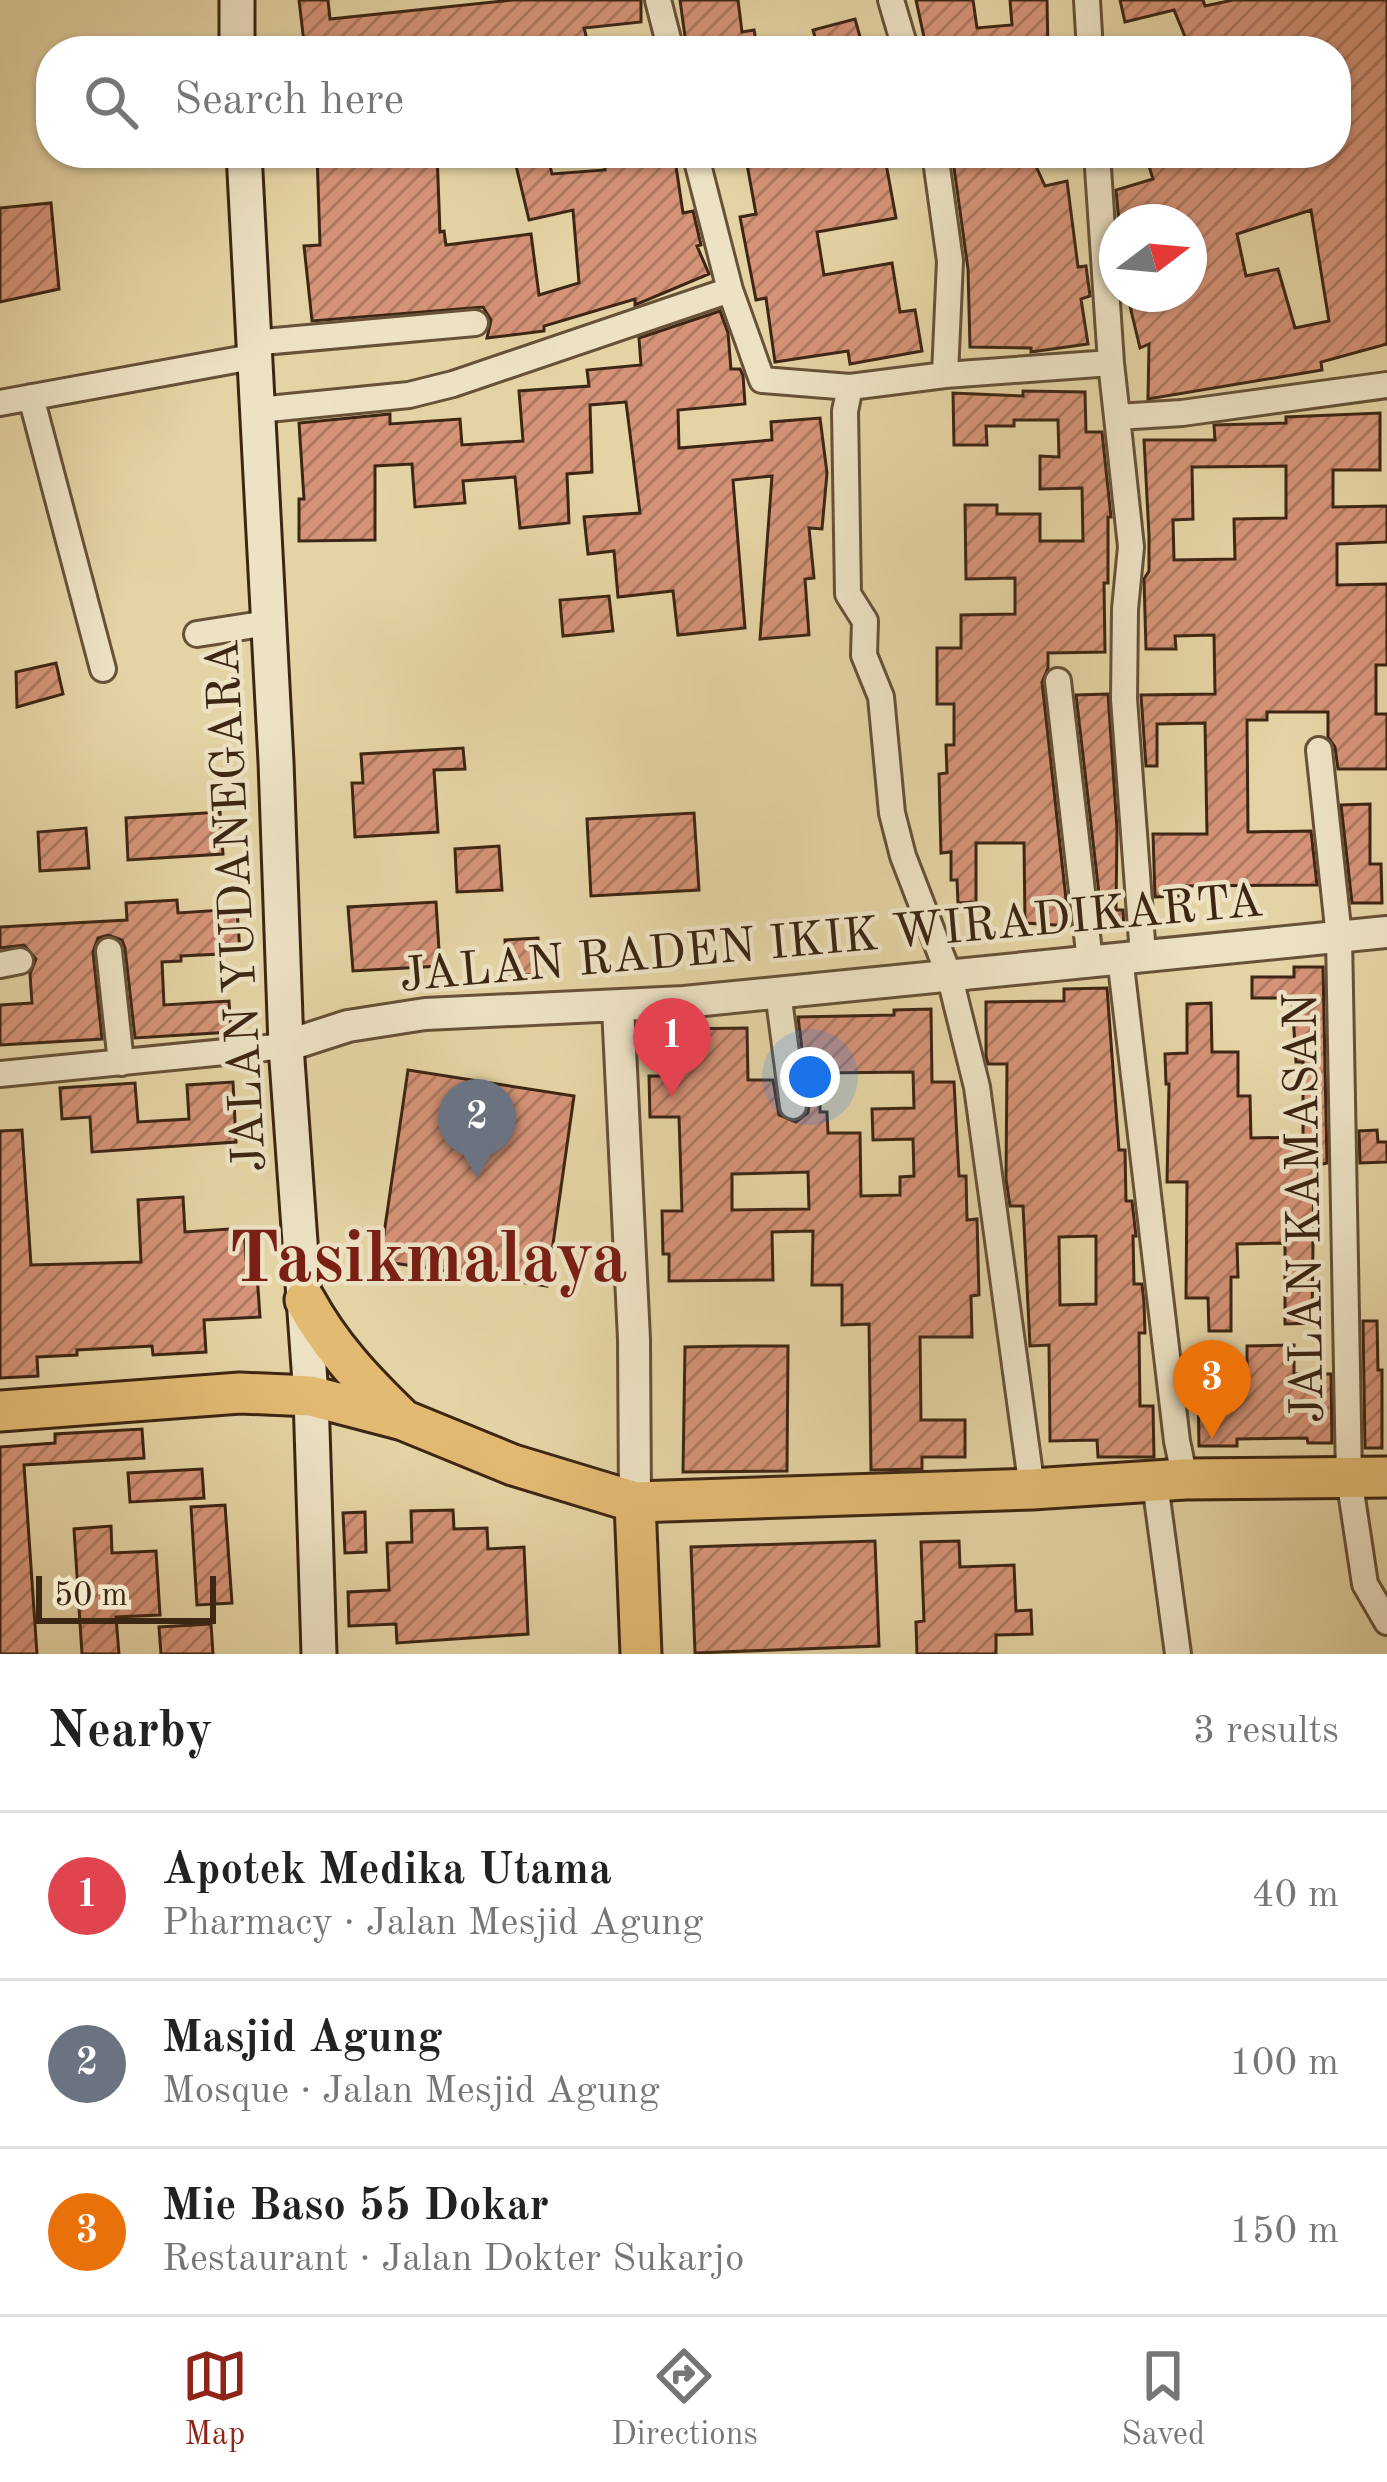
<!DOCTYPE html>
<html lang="en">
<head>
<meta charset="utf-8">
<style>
	:root { --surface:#fff; --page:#f2f2f2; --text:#222; --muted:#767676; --line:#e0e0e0; --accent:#8f2418 }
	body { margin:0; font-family:"Old Standard TT",serif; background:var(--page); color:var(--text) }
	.compass { position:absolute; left:1099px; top:204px; width:108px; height:108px; border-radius:50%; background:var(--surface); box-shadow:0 3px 9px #0004; rotate:74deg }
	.scale { position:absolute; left:36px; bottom:30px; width:180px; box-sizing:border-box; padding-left:12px; border:6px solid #3d2613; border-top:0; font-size:33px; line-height:42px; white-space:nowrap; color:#3d2613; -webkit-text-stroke:9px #ede2c4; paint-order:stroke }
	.you { position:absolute; left:810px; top:1077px; width:42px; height:42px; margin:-30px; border:9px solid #fff; border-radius:50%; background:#1a73e8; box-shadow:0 0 0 18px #1a73e833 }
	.badge { display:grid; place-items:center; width:78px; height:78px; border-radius:50%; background:var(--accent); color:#fff; font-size:39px; font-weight:700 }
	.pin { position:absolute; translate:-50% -99px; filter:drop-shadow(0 3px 6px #0008) }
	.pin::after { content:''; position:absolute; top:63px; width:42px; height:36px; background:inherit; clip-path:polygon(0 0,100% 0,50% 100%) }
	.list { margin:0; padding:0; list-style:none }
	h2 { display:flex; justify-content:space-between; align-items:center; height:156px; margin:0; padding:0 48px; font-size:51px }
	h2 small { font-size:39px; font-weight:400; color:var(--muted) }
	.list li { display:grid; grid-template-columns:78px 1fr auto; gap:36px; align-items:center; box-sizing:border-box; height:168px; padding:0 48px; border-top:3px solid var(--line) }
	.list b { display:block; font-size:45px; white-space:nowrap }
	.list p { margin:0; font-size:39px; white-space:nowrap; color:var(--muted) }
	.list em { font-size:39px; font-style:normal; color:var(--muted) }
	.icon { flex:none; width:66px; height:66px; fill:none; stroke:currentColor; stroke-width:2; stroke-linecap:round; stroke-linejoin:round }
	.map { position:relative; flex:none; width:1387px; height:1654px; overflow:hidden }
	.search { position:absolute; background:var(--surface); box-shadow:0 3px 9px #0004; left:36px; right:36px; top:36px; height:132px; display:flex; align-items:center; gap:30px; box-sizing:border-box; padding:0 42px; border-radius:48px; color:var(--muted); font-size:45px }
	.sheet { height:660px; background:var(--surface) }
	nav { display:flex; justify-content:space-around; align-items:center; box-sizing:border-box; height:168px; border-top:3px solid var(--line); background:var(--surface); font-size:33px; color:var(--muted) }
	nav a { display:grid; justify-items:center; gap:6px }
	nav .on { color:var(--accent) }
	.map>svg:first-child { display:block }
</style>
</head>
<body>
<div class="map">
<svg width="1387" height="1654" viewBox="0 0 1387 1654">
	<defs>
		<pattern id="building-hatch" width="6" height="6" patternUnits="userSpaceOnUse" patternTransform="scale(3)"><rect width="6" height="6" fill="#d59377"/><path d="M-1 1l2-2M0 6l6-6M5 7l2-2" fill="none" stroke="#ae7860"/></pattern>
	</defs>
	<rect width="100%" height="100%" fill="#e4d3a4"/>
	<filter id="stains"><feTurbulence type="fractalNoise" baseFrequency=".00167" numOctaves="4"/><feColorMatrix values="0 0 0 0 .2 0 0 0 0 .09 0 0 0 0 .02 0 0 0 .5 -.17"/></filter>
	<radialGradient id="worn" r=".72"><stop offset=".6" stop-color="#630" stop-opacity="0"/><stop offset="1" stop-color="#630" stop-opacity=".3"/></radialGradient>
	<path fill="url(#building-hatch)" stroke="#3d2613" stroke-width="3" fill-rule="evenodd" d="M299,0H328L330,19L513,0H641V22L584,28L590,51H305Z
		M680,0H738L742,32L754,30L758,51H687Z
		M916,0H973L977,28L1012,25L1010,0H1047L1048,51H927Z
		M1120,0H1203L1205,6L1233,0H1387V344L1321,362L1322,370L1148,399L1149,344L1140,348L1130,306L1168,294H1189V222H1119L1116,190L1153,179L1145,153H1336V51H1191L1174,10L1125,22ZM1311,210L1329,321L1295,328L1278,269L1246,276L1237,234Z
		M855,19L864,51H819L813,30Z
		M317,153H437L440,232L444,231L446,245L531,234L539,295L579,283L573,210L529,220L513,153H547L552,174L605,170L602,153H674L683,213L693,211L701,245L697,246L709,274L635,305V299L544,326V331L487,338L491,320L483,307L312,321L304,246L320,245Z
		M745,153H884L896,218L817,232L824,275L892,263L900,312L915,310L922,351L850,364L848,351L775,362L766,298L756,300L740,217L756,214Z
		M952,153H1030L1045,186L1067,181L1078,267L1086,266L1090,296L1081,299L1088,344L1031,352V348L970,347L968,269Z
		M51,203L59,289L0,302V208Z
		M720,311L728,333L731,369H740L743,375L745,404L678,410L679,448L772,440L771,422L820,418L827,473L822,529L809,528L814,578L805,579L809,635L760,639L772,476L733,480L745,628L678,635L673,591L618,597L614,551L588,554L584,517L640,513L626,402L590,405L592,472L567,474L569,523L520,528L515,477L463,481L465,503L415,507L412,464L375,466V540L299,541V499H304L299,423L390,414V424L460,419L462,445L523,441L519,391L589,386L587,370L641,365L639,338Z
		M1023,391L1085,392L1086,432H1102L1111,517H1108V583H1104L1105,652L1048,653V668L1042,682L1069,926L1025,923L1024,843H976V902L958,903L957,880H951V852L941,853L939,774L947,773L946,745H954V704H937V648H961V615L1015,614V578L966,579L965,505H997V514H1040V541H1083L1082,488L1040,489V456L1059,457L1058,420H1014V426H986L987,445H954L953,393L1023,396Z
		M1380,413V470H1333V507L1387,506V542L1337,544V585L1387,584V665H1376V714H1387V769H1338L1335,747L1328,737V712H1267V720H1247L1248,832L1311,831L1317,885L1178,886V896L1155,897L1153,834H1207L1205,723L1157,724V766H1146L1141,695L1215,694L1214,635L1175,636L1176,649H1146L1144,579L1149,571V535L1144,440H1215L1214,425L1286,423V417ZM1286,466V518L1234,519L1235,559L1174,560L1173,520L1193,519L1192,467Z
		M609,596L613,631L563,636L560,600Z
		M56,663L63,694L17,707L16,672Z
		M1108,694L1117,829L1116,910H1123L1124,928H1103L1076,695Z
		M463,748L465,769L434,770L438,832L355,837L352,783H363L361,754Z
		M1370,804V864H1381L1382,903H1352L1341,805Z
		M220,812L223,854L128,860L126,818Z
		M694,813L699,890L591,896L587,819Z
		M86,828L89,868L40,871L38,832Z
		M499,846L502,890L457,892L455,849Z
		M177,900L178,913L237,909L240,953L181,956V961L162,962L164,1005L229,1001L231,1032L135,1038L125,948L122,940L108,935L98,938L93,952L102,1039L0,1045V1005L32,1003L30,974L36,959L24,945L0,948V927L127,920L126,903Z
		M436,902L440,966L353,971L348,907Z
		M538,938L540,974L507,976L505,940Z
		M1294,967H1323L1327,1163L1314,1166L1312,1323L1285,1324V1243L1237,1244L1238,1277H1231V1331H1209L1208,1298H1186L1187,1182H1167L1169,1084H1166L1165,1054L1187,1053V1004L1211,1003L1212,1052H1238V1096H1250L1251,1138L1303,1137V1062H1296L1292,998H1252V977H1294Z
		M1107,988L1119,1150H1125L1126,1201H1132L1136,1236H1133L1134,1284H1142L1144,1303L1145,1333H1139L1140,1406H1153L1154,1457H1098L1097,1440L1050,1441L1049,1345L1030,1346L1023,1206H1010L1006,1179L1007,1064H988L986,1056V1002L1064,1001V989ZM1096,1236V1304L1060,1305L1059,1237Z
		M931,1009L932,1082H954L959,1176H966L967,1220L977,1219L979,1295L971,1296L972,1337H920L921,1420H965V1457H922V1469L871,1470L869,1324L842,1325V1285H812L813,1231L772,1232L773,1280L669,1281V1254H663L662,1211H682L679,1117H650L649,1076H680L679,1029L747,1028L748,1080H773L779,1115L796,1122L808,1113L809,1105L798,1017L894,1015V1010ZM913,1072L914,1108L872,1109L873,1140L913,1139L914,1176L900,1177V1195L861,1196L860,1133H828L827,1112H820V1073ZM808,1172L809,1209L732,1210V1174Z
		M408,1070L574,1096L547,1286L380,1261Z
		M233,1082L236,1142L92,1152L90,1117L62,1119L60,1088L135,1083L138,1122L189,1119L187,1085Z
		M22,1130L31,1265L141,1262L138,1200L183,1197L185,1232L244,1228L246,1260H256L260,1317L204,1320L206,1352L153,1355L152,1346L77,1350V1355L37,1357L38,1376L0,1378V1131Z
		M1377,1130L1378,1142H1387V1162L1360,1163L1359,1131Z
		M1363,1321H1377L1378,1370H1382V1448H1365Z
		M1294,1345V1374H1331L1332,1443H1308L1307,1438L1237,1439V1446H1199L1198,1379L1247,1378V1346Z
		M737,1346H788L787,1471L683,1472L685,1347Z
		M142,1429L144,1458L24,1465L37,1654H0V1447L55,1443V1434Z
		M202,1469L204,1498L130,1502L128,1473Z
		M225,1505L232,1603L197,1605L191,1507Z
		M453,1510L454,1529L487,1528L488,1549L524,1547L528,1634L397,1643L396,1624L349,1626L348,1592L389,1590L387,1543L412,1542L411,1511Z
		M365,1512L366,1552L345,1553L343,1513Z
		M111,1526L112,1553L156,1551L160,1615L116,1617L119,1654H82L74,1529Z
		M875,1541L879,1646L695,1653L691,1547Z
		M959,1541L960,1567L1014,1565L1016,1611L1031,1610L1032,1634L996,1635V1654H917L916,1622L924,1621L921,1542Z
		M211,1624L213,1654H161L159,1627Z"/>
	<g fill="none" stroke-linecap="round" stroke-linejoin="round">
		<g stroke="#675137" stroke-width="30">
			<path id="minor" d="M658,0L671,51
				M891,0L906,51
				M1087,0L1090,51
				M695,153L730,290L762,380L850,387L945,375L1111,363L1097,153
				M935,153L950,261L945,375
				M252,343L475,323
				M1111,363L1117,417L1182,413L1387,385
				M850,387L845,411L848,594L865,621L864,655L881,697L892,813L903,856L950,978L977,1087L1032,1489
				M31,397L103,669
				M0,403L252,357
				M258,410L409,395L453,384L730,290
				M1117,417L1131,547L1125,609L1124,699L1143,955
				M197,634L268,623
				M1058,681L1090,961
				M1319,750L1339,937L1349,1478L1365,1584L1387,1622
				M109,951L121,1063
				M1120,957L1177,1441L1185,1479
				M0,965L20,961
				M778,992L793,1106
				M0,1074L286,1046
				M1155,1483L1178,1654"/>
		</g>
		<g stroke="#675137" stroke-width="36">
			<path id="tertiary" d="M618,1007L634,1339L635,1502
				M286,1046L348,1026L425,1014L684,1002L1387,932"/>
		</g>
		<g stroke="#3d2613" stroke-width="39">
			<path id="secondary" d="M237,51V0
				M244,153L276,762L286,1046L311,1396L319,1654"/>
		</g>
		<g stroke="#3d2613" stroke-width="45">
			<path id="primary" d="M305,1300C330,1346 362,1380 399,1416
				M0,1411L240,1393L311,1396L403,1420L513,1465L635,1502L1032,1489L1185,1479L1387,1477
				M635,1502L641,1654"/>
		</g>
		<use href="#minor" stroke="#ede2c4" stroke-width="24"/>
		<use href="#tertiary" stroke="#ede2c4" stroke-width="30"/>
		<use href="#secondary" stroke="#ede2c4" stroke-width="33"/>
		<use href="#primary" stroke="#e2ba72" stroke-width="39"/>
	</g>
	<g text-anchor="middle" stroke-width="9" stroke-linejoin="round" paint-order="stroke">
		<g font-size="48" fill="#3d2613" stroke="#ede2c4">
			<text transform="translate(234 906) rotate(-93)" y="17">JALAN YUDANEGARA</text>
			<text transform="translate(831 936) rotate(-5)" y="17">JALAN RADEN IKIK WIRADIKARTA</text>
			<text transform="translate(1302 1208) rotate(-91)" y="17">JALAN KAMASAN</text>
		</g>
		<g font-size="72" font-weight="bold" fill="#7a1f14" stroke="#ede2c4">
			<text x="428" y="1281">Tasikmalaya</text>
		</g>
	</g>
	<rect width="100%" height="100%" filter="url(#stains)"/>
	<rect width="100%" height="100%" fill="url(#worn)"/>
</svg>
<svg class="compass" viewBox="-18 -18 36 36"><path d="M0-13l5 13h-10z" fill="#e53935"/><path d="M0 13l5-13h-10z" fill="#767676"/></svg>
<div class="scale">50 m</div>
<div class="you"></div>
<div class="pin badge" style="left:672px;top:1097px;background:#e0444e">1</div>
<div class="pin badge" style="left:477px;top:1178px;background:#6b7280">2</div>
<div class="pin badge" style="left:1212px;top:1439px;background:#e8710a">3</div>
<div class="search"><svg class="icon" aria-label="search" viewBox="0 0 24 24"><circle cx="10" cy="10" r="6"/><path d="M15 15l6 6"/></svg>Search here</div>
</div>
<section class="sheet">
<h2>Nearby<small>3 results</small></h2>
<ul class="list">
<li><span class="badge" style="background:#e0444e">1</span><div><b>Apotek Medika Utama</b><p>Pharmacy · Jalan Mesjid Agung</p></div><em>40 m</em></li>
<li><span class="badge" style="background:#6b7280">2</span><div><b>Masjid Agung</b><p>Mosque · Jalan Mesjid Agung</p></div><em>100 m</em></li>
<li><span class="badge" style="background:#e8710a">3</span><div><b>Mie Baso 55 Dokar</b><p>Restaurant · Jalan Dokter Sukarjo</p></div><em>150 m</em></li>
</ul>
</section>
<nav>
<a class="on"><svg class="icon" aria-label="map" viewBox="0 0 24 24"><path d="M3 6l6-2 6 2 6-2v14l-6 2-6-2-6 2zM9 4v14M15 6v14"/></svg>Map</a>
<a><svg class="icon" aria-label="directions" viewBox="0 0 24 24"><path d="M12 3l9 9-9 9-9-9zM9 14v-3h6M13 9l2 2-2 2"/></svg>Directions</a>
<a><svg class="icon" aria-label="saved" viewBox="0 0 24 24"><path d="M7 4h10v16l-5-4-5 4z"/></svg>Saved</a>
</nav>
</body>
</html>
